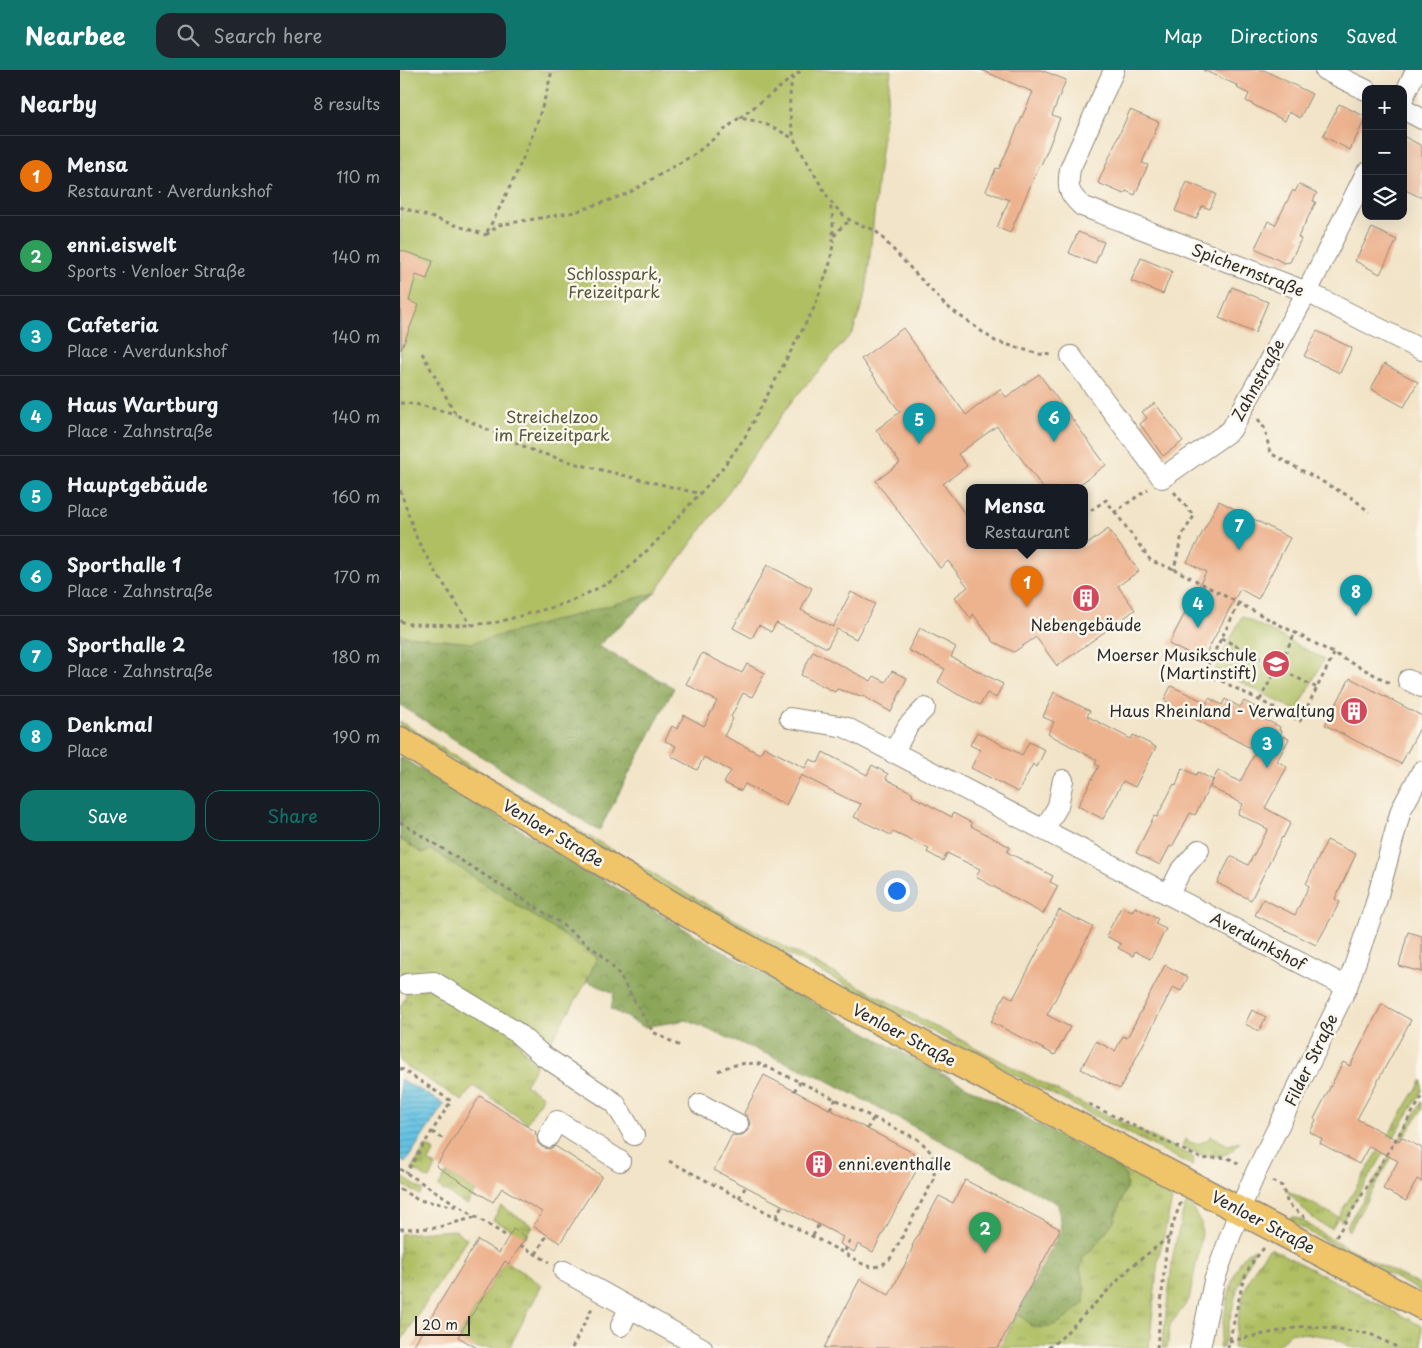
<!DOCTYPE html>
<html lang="en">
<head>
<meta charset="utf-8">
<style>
	:root { --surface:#171b24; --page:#20242c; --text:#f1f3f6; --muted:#9ea1a6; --line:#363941; --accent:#0f766e }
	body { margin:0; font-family:"Playpen Sans",sans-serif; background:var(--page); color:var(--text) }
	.controls { position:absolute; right:15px; top:15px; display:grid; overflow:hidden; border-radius:10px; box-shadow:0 5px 20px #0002 }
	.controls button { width:45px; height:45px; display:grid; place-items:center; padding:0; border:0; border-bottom:1px solid var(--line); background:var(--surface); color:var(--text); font:25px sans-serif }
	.scale { position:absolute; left:15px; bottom:12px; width:55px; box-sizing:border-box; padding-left:5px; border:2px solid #2b2b2b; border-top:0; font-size:14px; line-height:18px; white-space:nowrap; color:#2b2b2b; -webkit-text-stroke:4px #fbf7ec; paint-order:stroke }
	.you { position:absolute; left:496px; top:820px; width:18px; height:18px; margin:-12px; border:4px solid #fff; border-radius:50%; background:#1a73e8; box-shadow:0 0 0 8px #1a73e833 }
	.badge { display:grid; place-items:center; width:32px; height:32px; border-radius:50%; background:var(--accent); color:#fff; font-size:16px; font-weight:700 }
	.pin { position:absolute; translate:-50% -41px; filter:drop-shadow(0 1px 2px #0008) }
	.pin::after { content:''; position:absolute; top:26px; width:18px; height:15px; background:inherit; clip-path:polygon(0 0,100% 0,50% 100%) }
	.popup { position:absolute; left:566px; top:414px; width:122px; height:65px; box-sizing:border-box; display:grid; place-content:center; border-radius:10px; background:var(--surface); filter:drop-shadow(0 1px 4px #0005); font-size:16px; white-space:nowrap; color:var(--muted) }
	.popup b { font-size:19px; color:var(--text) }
	.popup::after { content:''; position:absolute; left:50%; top:100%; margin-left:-10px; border:10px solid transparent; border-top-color:var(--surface) }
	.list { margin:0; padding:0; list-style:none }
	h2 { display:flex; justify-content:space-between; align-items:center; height:65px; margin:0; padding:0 20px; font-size:21px }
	h2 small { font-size:16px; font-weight:400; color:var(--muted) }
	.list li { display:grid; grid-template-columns:32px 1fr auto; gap:15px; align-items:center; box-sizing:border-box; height:80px; padding:0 20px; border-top:1px solid var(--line) }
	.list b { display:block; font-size:19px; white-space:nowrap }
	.list p { margin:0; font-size:16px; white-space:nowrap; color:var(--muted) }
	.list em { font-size:16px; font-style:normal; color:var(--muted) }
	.actions { display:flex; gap:10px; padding:15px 20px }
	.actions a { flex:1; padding:11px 0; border:1px solid var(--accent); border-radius:15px; text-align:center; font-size:18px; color:var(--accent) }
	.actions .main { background:var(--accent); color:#fff }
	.icon { flex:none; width:28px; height:28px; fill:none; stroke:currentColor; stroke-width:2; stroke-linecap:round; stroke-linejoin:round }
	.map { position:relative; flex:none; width:1022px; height:1278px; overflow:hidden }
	header { display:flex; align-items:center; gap:30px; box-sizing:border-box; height:70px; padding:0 25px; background:var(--accent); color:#fff }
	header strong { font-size:24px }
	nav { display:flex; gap:28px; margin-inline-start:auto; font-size:18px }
	.search { width:350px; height:45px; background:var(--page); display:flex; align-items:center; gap:12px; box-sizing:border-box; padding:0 18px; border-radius:15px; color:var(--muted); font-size:19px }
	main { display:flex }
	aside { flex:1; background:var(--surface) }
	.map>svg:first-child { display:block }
</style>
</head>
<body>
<header>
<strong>Nearbee</strong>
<div class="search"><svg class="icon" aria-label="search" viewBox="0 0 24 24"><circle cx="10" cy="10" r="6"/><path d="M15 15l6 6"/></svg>Search here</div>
<nav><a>Map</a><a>Directions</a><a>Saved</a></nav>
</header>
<main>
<aside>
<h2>Nearby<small>8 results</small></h2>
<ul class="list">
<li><span class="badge" style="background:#e8710a">1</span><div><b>Mensa</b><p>Restaurant · Averdunkshof</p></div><em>110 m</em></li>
<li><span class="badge" style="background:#2e9e5b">2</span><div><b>enni.eiswelt</b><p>Sports · Venloer Straße</p></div><em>140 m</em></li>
<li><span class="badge" style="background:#0f9aa8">3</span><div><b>Cafeteria</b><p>Place · Averdunkshof</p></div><em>140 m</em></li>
<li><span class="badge" style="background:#0f9aa8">4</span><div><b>Haus Wartburg</b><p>Place · Zahnstraße</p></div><em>140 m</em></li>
<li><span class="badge" style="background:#0f9aa8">5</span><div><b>Hauptgebäude</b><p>Place</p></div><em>160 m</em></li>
<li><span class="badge" style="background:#0f9aa8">6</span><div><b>Sporthalle 1</b><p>Place · Zahnstraße</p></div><em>170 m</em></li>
<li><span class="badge" style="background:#0f9aa8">7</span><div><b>Sporthalle 2</b><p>Place · Zahnstraße</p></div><em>180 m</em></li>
<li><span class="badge" style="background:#0f9aa8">8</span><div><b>Denkmal</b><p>Place</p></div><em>190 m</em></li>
</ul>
<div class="actions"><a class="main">Save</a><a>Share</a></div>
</aside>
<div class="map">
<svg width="1022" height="1278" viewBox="0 0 1022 1278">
	<defs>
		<pattern id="grass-tufts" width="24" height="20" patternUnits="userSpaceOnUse" patternTransform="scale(1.25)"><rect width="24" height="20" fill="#afbf62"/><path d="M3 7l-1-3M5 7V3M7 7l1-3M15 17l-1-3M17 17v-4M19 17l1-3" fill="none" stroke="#8f9b51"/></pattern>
		<pattern id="forest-crowns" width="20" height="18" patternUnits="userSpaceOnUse" patternTransform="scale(1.25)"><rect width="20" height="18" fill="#8ba658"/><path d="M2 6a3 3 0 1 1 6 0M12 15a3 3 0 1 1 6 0" fill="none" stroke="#728749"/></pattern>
		<pattern id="water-rules" width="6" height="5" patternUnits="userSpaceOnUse" patternTransform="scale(1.25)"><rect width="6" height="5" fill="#65c2e3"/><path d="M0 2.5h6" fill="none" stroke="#539eb8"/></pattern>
	</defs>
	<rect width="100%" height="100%" fill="#fbf7ec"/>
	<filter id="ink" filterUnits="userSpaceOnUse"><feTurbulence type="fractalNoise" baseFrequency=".02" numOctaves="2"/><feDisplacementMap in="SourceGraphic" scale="10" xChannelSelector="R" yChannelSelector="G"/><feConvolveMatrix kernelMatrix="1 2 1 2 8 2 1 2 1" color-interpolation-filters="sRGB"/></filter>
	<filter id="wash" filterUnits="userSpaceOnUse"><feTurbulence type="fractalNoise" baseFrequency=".0096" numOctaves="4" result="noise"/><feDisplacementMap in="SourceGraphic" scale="20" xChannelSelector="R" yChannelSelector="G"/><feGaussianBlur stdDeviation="1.12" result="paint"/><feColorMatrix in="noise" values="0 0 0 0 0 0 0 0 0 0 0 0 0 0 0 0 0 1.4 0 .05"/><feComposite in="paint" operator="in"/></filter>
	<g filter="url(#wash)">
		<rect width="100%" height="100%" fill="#f2e4c8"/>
		<path fill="url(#grass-tufts)" stroke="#6d7546" d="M0,651L54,686L268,813L396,883L671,1028L792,1086L794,1089L793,1096L597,996L290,832L0,658Z
			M0,769L22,783L32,779L197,887L187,911L145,981L115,968L132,991L137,994L125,1015L143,1026L127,1053L73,1016L62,1031L0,992V938L6,926V916L0,904Z
			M1022,1010V1021L942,1152L938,1147L932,1158H930C911,1151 900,1135 886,1120L938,1147Z
			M1022,1032V1040L1002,1070L949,1161L946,1157L954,1144Z
			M811,1066L828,1075L840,1072C836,1076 833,1081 828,1083C815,1090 794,1084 782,1076L785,1069C794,1076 803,1074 811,1066Z
			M26,1076L35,1081L29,1092L36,1096L29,1109L12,1099Z
			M719,1097L773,1126L758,1190L749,1278H600L618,1243L631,1256L685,1220L680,1200L683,1188L699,1171L725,1106Z
			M47,1103L76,1121L67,1135L38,1117Z
			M0,1106L23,1120L20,1125L0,1113Z
			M788,1130L801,1153L802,1165L789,1230L770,1255L767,1278H762L773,1185L782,1145Z
			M101,1136L133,1156L126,1167L93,1150Z
			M894,1147C906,1151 916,1160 928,1167C959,1184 990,1200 1022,1216V1222L907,1161L889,1149Z
			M55,1160L67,1169L0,1273V1164Z
			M870,1178L1022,1256V1278H953L932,1267L892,1262L874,1278H833C840,1239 842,1208 870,1178Z
			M855,1179L837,1219L823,1278H819C823,1253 829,1204 845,1185C847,1182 852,1181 855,1179Z
			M105,1191L142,1215L109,1278H68L70,1274L58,1267Z"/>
		<path fill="url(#forest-crowns)" stroke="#5b6842" d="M255,523L198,576L274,618L199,761L0,635V565L72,573Z
			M0,687L278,855L488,975L719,1097L725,1106L727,1115L714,1151L699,1171L683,1188L680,1200L685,1220L684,1233C670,1246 653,1262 633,1256C628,1254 622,1247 618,1243L661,1160L658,1134L423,1008L286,950L244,957L211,939L214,923L187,911L197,887L32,780L22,783L0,769Z"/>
		<path fill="#afbf62" stroke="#6d7546" d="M0,0H491L478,106L466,223L453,262L391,332L315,441L255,523L72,573L0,565Z
			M842,546L924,589L897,641L815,599Z"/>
		<path fill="url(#water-rules)" stroke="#487687" d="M0,1009L44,1034L5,1093L0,1090Z"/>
		<g id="blocks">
			<path fill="#edb38f" d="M581,0H641L666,10L652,45L660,48L648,79L640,97L639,96L610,163L597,157L609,130L586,121L596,98L599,99L633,22Z
				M803,0H864L912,24L900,48L889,42L885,51L846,31L849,24L837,18L839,16Z
				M939,34L966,47L950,80L923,66Z
				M730,40L759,52L742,93L748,95L735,125L726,121L724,124L698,113Z
				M1003,66L1022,76V128L1003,119Z
				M787,112L816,124L810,139L802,136L796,149L775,141Z
				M899,114L917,123L913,131L916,132L898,167L901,169L890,192L884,193L855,178L868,151L875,155L893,120L895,122Z
				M972,158L997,170L980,204L955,191Z
				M678,162L704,172L695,194L669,183Z
				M0,180L33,191L27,209L16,205L9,231L19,235L1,280Z
				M741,188L772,201L763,224L731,211Z
				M832,217L868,232L855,263L819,248Z
				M503,258L566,345L600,319L606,327L639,304L706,395L675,418H643L597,356L558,384L567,396L543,414L570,451V476H685L708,459L739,501L718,516L735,540L657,596L636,567L614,582L594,572L573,544L571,549L555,527L568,517L548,491L540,498L476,411L500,393L476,360L500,342L461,289Z
				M917,261L952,278L940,303L904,286Z
				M984,294L1018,312L1004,337L971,319Z
				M755,333L783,371L763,386L740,354L747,348L742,342Z
				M819,431L890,468L858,529L840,519L802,591L769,574L806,502L787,492Z
				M367,495L412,518L401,540L433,557L451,522L475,534L456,569L437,559L427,578L376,553L371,562L359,555L352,568L333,558Z
				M520,558L556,577L551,587L603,614L596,628L587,623L580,635L557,624L538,612L545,599L508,580Z
				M413,581L471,611L474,606L486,612L492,601L507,608L491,642L465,627L437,619L435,622L401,605Z
				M302,583L342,603L347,594L365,603L352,627L343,623L331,647L333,649L324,666L360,684L364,677L405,698L410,689L418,693L423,682L467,705L472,695L488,704L486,709L513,723L512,726L552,747L553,743L572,753L571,756L610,777L607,782L653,806L650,812L658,816L643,844L576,807L580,799L547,783L543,791L527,782L529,779L493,762L491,765L454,747L461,734L450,730L401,705L386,735L345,714L341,721L324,713L331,701L304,687L297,700L271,686L276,676L265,671L272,656L277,659L284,645L304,656L317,631L286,614Z
				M950,608L1022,646V654L1001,694L925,655Z
				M771,616L807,633L809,628L822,635L825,629L840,637L844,631L867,643L864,649L880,657L879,660L882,661L880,665L889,669L877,691L887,697L865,738L891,752L883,768L882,767L851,830L817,813L831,786L848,795L868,759L838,744L843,734L810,717L818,700L840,712L856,681L767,634L768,632L764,630Z
				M654,622L690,641L687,646L731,669L733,665L756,677L735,717L723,711L703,749L678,736L699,696L695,694L697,690L648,664L654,652L643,647Z
				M577,662L622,685L629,672L645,680L637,697L633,694L618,722L571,698L580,680L570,675Z
				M782,698L796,705L798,702L813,710L795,745L790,743L772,777L770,776L760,795L736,783L754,746L757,747L774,714L776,716Z
				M927,770L956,784L935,829L940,832L916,875L855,845L863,829L895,845L909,816L906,814Z
				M721,837L732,842L735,837L758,849L755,854L766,859L750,889L735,881L733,886L718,878L721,874L706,866Z
				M659,840L693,857L647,945L670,957L655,985L591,952L605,924L613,929Z
				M1008,862L1022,866V902L999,896Z
				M765,895L788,907L781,921L773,917L720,1019L681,999L696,971L715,981L723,966L727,968Z
				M982,934L1011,950L957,1049L999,1071L1001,1067L1022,1078V1112L1017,1109L1006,1131L983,1119L998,1091L969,1076L959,1094L920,1073L922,1069L910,1062L916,1050L914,1049L943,992L950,996Z
				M852,940L866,947L859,961L845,954Z
				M364,1005L523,1088L473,1182L458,1174L454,1182L440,1174L443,1167L314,1100L332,1065L338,1066L344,1064L349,1059L350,1053L348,1048L344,1043Z
				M80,1026L136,1062L135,1064L137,1065L138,1073L142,1077L149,1079L155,1076L202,1106L160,1173L133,1156L142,1142L102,1118L93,1132L36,1096Z
				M565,1110L660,1159L598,1278H424L460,1209L489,1225L508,1189L513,1176H512L539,1126L553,1133Z
				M113,1159L126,1167L109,1194L105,1191L58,1267L77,1278H12L78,1170L99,1183Z"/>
		</g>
	</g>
	<g filter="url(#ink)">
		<use href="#blocks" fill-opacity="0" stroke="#8e887a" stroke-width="1"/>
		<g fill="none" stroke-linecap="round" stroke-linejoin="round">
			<g stroke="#8e887a" stroke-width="22">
				<path id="minor" d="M714,0L670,99C667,118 668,123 682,136L907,222L1022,280
					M925,0L966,20
					M1003,28L1016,0
					M1003,39L1022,49
					M671,286L762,408L831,360L907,222L966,103
					M1008,610L1022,617
					M390,648L445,657L947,917
					M493,683L508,656L525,638
					M644,760L658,736L663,710
					M769,824L780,802L799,780
					M7,914L34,912L116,962L142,985L215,1033L234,1065
					M300,1034L338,1054
					M148,1067L157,1051L220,1091
					M164,1201L302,1278
					M221,1256L229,1238
					M800,1278L814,1211L840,1139L856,1102L947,917L975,836L1001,740L1022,701"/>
			</g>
			<g stroke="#8e887a" stroke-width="29">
				<path id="major" d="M0,670L284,842L448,935L1022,1236"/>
			</g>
			<path stroke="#8e887a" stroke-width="3" stroke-dasharray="4 4" stroke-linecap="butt" d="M393,6C388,29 389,45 394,68
				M340,48L402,0
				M0,137L86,165
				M87,162C115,109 139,59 152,0
				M86,165L99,155L175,142L227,124L295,84L339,48L356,51L373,57L394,69L430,131L441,143L452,152L475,160L545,235L595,271L639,284L653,285
				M434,166L444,154L451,152
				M22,283L56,345L134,381L177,394L301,424
				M0,333L15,334L56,344
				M858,349L865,359L870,383L954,429L969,442
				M0,420L17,469L33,498L71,555
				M774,422L794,446L782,465L774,499L990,613
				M715,442L751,491L774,499
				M684,445L706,430L715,442L748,419
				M839,534L804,602L900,651L934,584
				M0,551L9,554L71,555L98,552L157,536L178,528L208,513L223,503L255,473L322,399L345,367L415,236L430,193L433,174V149L430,133
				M821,568L871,594
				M871 597a7 7 0 1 1 14 0a7 7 0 1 1-14 0Z
				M881,591L895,563
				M884,601L917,618
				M860,630L874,603
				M0,752L156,850L204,887L218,903L253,962L282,977
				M0,998L51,1031L6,1103
				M318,1001L330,996L346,993L360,994L400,1012L517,1069C534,1082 537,1090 533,1111L490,1189C472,1205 462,1193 444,1183
				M394,1021L400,1012
				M689,1034L802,1089L826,1087L840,1094
				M430,1039L436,1029
				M467,1059L474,1047
				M32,1062L45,1070
				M269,1091L444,1183L450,1170
				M0,1099L108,1167
				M872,1111L882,1116L888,1134L907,1149
				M0,1119L18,1130L59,1137
				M339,1128L346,1116
				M376,1147L382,1135
				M0,1159L35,1158L76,1147
				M413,1166L419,1154
				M936,1167L1022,1027
				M120,1175L149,1192
				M136,1184L147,1165
				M829,1271L905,1256L933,1258L970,1264L999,1278
				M172,1278L192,1238
				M648,1278L661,1268L732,1196L769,1167
				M757,1278L766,1180L773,1153L781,1132
				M828,1278L843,1211L851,1194L864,1178"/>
			<use href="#minor" stroke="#fff" stroke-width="20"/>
			<use href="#major" stroke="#f0c469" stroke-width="26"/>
		</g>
	</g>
	<defs>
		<g id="building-disc" transform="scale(1.4375)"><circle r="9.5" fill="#d1495b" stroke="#fbf7ec"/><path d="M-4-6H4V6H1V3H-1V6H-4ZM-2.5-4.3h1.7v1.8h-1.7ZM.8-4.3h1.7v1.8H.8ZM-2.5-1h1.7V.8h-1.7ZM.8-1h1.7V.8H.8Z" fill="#fff"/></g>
		<g id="school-disc" transform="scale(1.4375)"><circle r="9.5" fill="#d1495b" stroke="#fbf7ec"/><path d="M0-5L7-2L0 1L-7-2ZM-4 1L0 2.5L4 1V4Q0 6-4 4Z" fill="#fff"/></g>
	</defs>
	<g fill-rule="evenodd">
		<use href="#building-disc" x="686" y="528"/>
		<use href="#school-disc" x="876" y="594"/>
		<use href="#building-disc" x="954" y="641"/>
		<use href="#building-disc" x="419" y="1094"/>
	</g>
	<g text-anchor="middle" stroke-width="5" stroke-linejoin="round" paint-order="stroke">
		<g font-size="16" fill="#2b2b2b" stroke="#fbf7ec">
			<text transform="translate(848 200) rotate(21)" y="6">Spichernstraße</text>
			<text transform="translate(858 310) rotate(-61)" y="6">Zahnstraße</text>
			<text transform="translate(153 763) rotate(31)" y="6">Venloer Straße</text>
			<text transform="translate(858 871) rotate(28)" y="6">Averdunkshof</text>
			<text transform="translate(504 965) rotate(28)" y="6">Venloer Straße</text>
			<text transform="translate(911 990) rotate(-64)" y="6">Filder Straße</text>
			<text transform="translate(863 1152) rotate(28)" y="6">Venloer Straße</text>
		</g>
		<g font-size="16" fill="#53573c" stroke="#fbf7ec">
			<text x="214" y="210">Schlosspark,<tspan x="214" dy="18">Freizeitpark</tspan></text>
			<text x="152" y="353">Streichelzoo<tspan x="152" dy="18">im Freizeitpark</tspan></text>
		</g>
		<g font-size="16" fill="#2b2b2b" stroke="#fbf7ec" text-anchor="end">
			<text x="686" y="561" text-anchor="middle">Nebengebäude</text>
			<text x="857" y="591">Moerser Musikschule<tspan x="857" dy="18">(Martinstift)</tspan></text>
			<text x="935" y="647">Haus Rheinland - Verwaltung</text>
			<text x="438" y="1100" text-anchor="start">enni.eventhalle</text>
		</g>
	</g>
</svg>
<div class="controls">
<button>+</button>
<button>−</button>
<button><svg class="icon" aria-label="layers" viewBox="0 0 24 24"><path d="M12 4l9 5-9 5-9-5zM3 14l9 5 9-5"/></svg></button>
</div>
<div class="scale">20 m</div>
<div class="you"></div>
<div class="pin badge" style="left:627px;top:537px;background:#e8710a">1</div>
<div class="popup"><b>Mensa</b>Restaurant</div>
<div class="pin badge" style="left:585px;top:1183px;background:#2e9e5b">2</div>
<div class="pin badge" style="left:867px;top:698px;background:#0f9aa8">3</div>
<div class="pin badge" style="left:798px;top:558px;background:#0f9aa8">4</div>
<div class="pin badge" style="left:519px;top:374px;background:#0f9aa8">5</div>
<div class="pin badge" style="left:654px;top:372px;background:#0f9aa8">6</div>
<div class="pin badge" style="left:839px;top:480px;background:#0f9aa8">7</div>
<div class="pin badge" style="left:956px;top:546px;background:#0f9aa8">8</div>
</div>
</main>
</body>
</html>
